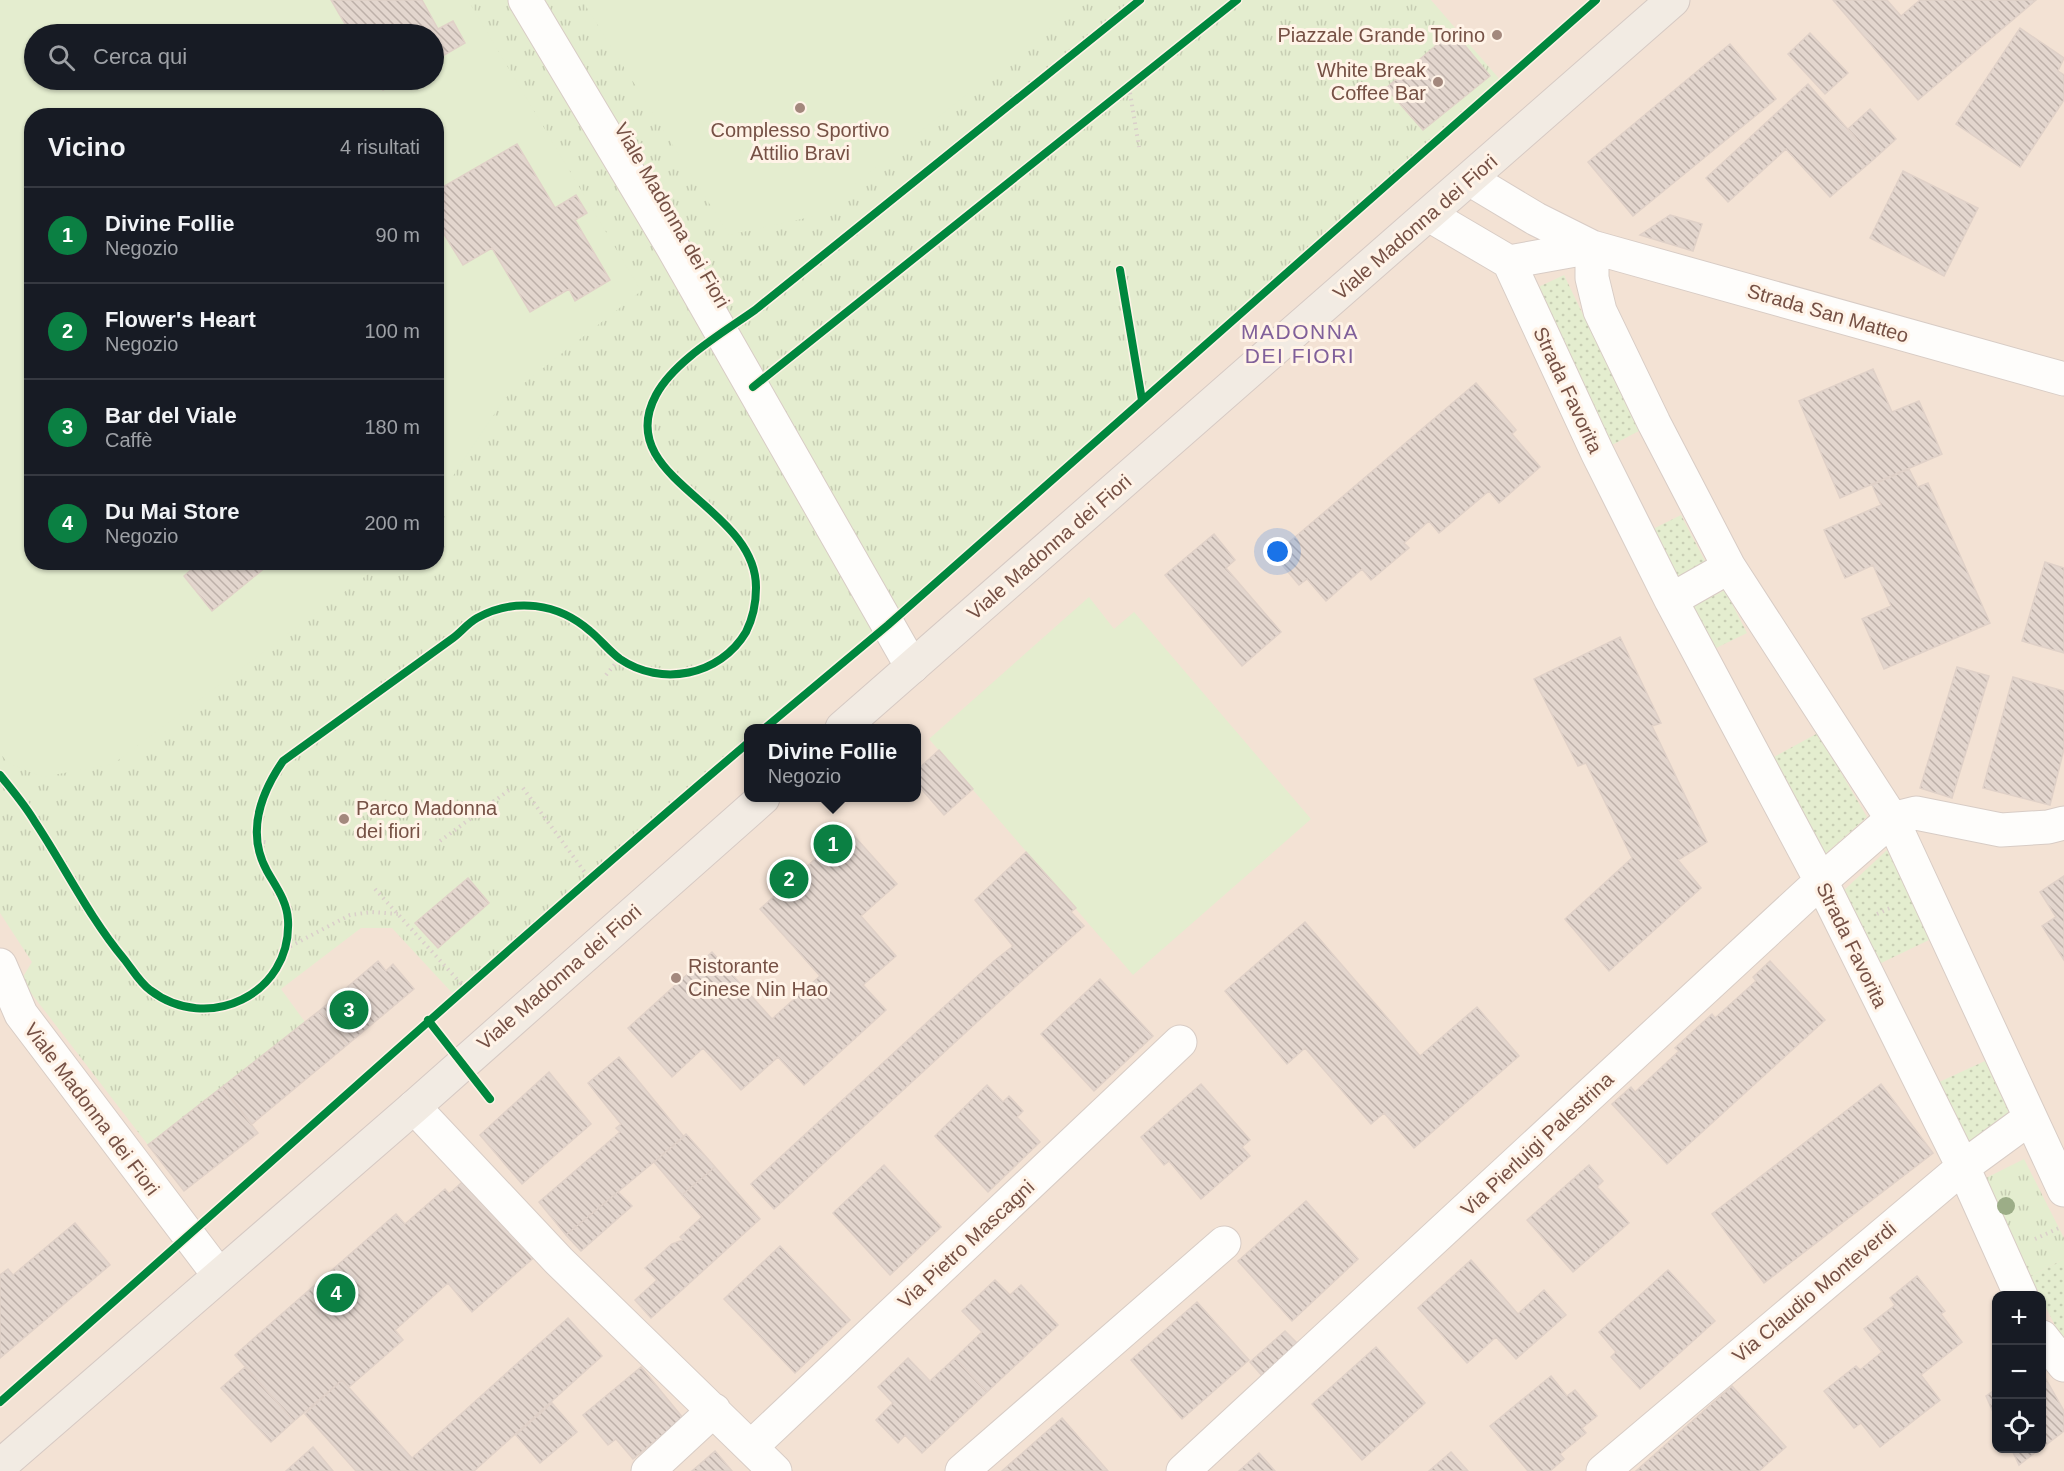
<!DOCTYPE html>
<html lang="it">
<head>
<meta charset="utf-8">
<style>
	:root { --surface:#171b24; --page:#242831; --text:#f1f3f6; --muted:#9ea1a6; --line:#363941; --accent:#0b8043 }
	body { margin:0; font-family:Arial,sans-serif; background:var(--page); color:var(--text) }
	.controls { position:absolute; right:18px; bottom:18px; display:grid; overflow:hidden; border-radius:12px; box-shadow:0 2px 4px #0004 }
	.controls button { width:54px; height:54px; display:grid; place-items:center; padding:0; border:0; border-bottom:2px solid var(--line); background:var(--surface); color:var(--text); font:30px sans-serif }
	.you { position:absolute; left:1278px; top:552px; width:21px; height:21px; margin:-15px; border:4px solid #fff; border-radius:50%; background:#1a73e8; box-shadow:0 0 0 9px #1a73e833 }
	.badge { display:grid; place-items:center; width:39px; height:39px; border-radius:50%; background:var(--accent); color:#fff; font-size:20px; font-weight:700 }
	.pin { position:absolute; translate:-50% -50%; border:3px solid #fff; box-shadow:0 2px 6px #0006 }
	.popup { position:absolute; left:744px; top:724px; width:177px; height:78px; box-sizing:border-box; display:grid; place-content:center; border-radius:12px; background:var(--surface); filter:drop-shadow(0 2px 4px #0005); font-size:20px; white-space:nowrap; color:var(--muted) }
	.popup b { font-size:22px; color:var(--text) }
	.popup::after { content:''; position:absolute; left:50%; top:100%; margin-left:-12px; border:12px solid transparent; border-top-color:var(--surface) }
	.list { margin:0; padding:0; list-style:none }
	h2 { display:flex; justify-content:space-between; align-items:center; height:78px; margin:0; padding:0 24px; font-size:26px }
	h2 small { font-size:20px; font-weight:400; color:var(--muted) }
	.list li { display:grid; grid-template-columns:39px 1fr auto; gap:18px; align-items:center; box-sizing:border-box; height:96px; padding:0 24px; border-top:2px solid var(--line) }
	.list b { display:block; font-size:22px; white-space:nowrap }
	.list p { margin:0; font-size:20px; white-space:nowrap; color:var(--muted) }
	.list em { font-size:20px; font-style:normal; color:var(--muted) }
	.icon { flex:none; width:33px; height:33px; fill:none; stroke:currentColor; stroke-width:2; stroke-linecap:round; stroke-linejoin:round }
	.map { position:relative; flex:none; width:2064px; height:1471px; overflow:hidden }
	.search { position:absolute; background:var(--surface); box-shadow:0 2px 4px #0004; left:24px; top:24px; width:420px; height:66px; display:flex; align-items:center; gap:15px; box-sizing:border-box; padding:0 21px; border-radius:33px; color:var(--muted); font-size:22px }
	.panel { position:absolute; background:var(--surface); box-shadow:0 2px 4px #0004; left:24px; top:108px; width:420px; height:462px; border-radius:24px }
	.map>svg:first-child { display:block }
</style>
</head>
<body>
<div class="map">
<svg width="2064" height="1471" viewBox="0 0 2064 1471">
	<defs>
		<pattern id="grass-dots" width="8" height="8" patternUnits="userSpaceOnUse" patternTransform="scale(1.5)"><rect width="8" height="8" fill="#e4edcf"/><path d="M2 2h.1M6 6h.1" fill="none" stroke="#c7cdb3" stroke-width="1.8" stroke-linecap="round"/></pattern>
		<pattern id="park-tufts" width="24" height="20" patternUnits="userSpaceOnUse" patternTransform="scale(1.5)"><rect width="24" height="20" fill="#e4edcf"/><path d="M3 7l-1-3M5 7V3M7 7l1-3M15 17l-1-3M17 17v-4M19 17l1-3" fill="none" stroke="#c7cdb3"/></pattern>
		<pattern id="building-back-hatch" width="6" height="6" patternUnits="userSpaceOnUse" patternTransform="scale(1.5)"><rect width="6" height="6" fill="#e3d6ce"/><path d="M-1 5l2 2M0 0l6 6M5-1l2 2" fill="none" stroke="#bdb0a9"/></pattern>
	</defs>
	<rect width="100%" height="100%" fill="#f7efe6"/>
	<path fill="#f3e2d4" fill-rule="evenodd" d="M0,0H2064V1471H0ZM34,34H434V80H34ZM32,116H436V562H32ZM749,728H917V798H749ZM1996,1296H2042V1448H1996Z"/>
	<path fill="url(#grass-dots)" d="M1564,275L1639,431L1608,447L1532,290Z
		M1681,515L1706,563L1675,579L1651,530Z
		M1725,590L1747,633L1712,650L1690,608Z
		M1818,733L1867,817L1824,855L1772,758Z
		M1887,850L1931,939L1875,966L1841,893Z
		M1985,1061L2011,1116L1966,1149L1937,1083Z
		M2064,1259V1343L2030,1276Z"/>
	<path fill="url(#park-tufts)" fill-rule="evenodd" d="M0,0H1431L1502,82L888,625L765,728H749V742L455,996L392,928H361L281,989L305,1022L148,1145L21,980L32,962L0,913ZM34,34H434V80H34ZM32,116H436V562H32Z
		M2024,1159L2064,1238V1259L2030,1276L1982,1180Z"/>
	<path fill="#e4edcf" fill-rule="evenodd" d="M0,0H468L641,291L505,398L437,500L436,116H32V562L383,563L113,764L42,777L8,763L0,753ZM34,34H434V80H34Z
		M582,0H1085L815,216L729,235Z
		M1089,597L1114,629L1134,612L1311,819L1133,975L929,739Z"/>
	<path fill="url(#building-back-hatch)" stroke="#e0d1c8" stroke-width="1.5" d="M331,0H422L438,29L453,21L465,43L434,61V34H351Z
		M1833,0H1887L1901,16L1920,0H2036L1918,100Z
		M2020,28L2064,58L2058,71L2064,75V100L2020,167L1956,124Z
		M1453,31L1490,76L1423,130L1386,88Z
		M1810,33L1848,73L1825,94L1788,54Z
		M1730,44L1776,99L1633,216L1588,162Z
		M377,80H402L383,90Z
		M1808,84L1874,159L1830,197L1786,149L1728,202L1706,178Z
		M1870,109L1896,139L1874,159L1848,129Z
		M517,144L555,208L576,195L587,213L575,220L610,280L575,301L569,289L530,312L492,248L463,265L436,221V191Z
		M1903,171L1978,208L1944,276L1870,238Z
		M1670,215L1702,224L1693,251L1640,235Z
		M1873,369L1892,412L1919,401L1942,454L1840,498L1799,401Z
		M1476,383L1516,430L1512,434L1540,467L1499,503L1489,491L1439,533L1429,521L1404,543L1409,548L1371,580L1362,569L1326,601L1307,579L1299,585L1274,555Z
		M1909,469L1918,487L1928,483L1990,623L1884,669L1862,619L1891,606L1873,565L1845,578L1824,530L1881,505L1872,485Z
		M1214,534L1235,560L1226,568L1281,632L1242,666L1165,575Z
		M200,562H272L212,611L184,576Z
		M2045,562L2064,568V653L2022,641Z
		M1620,637L1661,723L1652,726L1707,842L1678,860L1701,888L1609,971L1565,919L1632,858L1586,763L1578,766L1534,679Z
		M1957,667L1989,676L1952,798L1920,788Z
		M2013,677L2064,691V749L2050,805L1983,788Z
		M939,750L973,789L944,815L917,784V770Z
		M848,829L897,884L861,916L896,956L863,985L886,1010L804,1085L778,1057L741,1090L703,1048L672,1077L628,1028L712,952L772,1019L820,976L760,909Z
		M1026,852L1076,908L1071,912L1084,926L1016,986L994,961L1013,946L975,900Z
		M2064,876V960L2042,926L2056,917L2040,892Z
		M468,878L489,903L438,948L415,923Z
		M1305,922L1420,1056L1477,1007L1519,1056L1414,1148L1384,1113L1371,1124L1305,1048L1287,1064L1225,991Z
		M378,961L386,971L393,964L414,989L347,1045L319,1011Z
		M994,961L1016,986L774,1209L751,1184Z
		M1770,961L1825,1020L1667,1164L1612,1104L1631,1087L1635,1092L1679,1051L1675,1048L1712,1014L1715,1018L1756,981L1753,977Z
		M1100,979L1153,1036L1094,1091L1041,1034Z
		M319,1011L347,1045L252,1124L222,1087Z
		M619,1057L684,1137L566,1235L539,1202L620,1132L616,1128L621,1124L588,1083Z
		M549,1072L591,1124L522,1184L480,1135Z
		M1201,1084L1250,1140L1242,1147L1250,1156L1201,1199L1169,1161L1164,1165L1141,1137Z
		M1881,1084L1933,1153L1764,1283L1712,1214Z
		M987,1085L1003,1102L1009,1096L1023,1111L1017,1117L1040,1142L988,1192L935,1136Z
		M222,1087L258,1133L184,1191L148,1145Z
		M686,1134L715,1167L682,1195L654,1162Z
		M884,1165L941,1227L890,1275L833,1213Z
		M1589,1165L1603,1181L1597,1187L1629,1223L1573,1272L1527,1220Z
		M715,1167L760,1219L651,1318L635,1300L657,1280L645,1268L672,1244L683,1240L680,1237L702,1217L682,1195Z
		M470,1175L538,1254L472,1312L448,1283L395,1330L403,1340L349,1387L342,1380L294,1421L235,1355L396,1214L405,1224L445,1189L449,1194Z
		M618,1192L632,1206L581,1251L566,1235Z
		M1306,1201L1358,1259L1292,1321L1238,1261Z
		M75,1223L110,1265L0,1358V1275L8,1269L13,1275Z
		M780,1246L850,1320L795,1373L724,1299Z
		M1471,1260L1518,1314L1544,1290L1566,1315L1516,1359L1496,1337L1467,1363L1418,1308Z
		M1668,1270L1715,1321L1640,1389L1611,1357L1616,1352L1599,1332Z
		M1917,1276L1945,1311L1941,1314L1962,1342L1921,1375L1940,1400L1880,1447L1861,1423L1854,1428L1824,1391L1856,1366L1860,1370L1882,1352L1864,1329L1895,1305L1890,1298Z
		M995,1280L1010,1295L1021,1285L1058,1325L987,1392L955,1358L982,1332L962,1311Z
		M1197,1302L1249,1360L1182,1419L1131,1360Z
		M568,1318L602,1356L474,1471H356L305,1414L342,1380L412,1458Z
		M1285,1331L1300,1346L1264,1378L1250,1362Z
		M1376,1347L1425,1403L1362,1460L1312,1404Z
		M908,1358L930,1381L955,1358L987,1392L922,1453L905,1435L898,1443L876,1420L893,1403L878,1387Z
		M245,1367L294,1421L271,1442L221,1388Z
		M641,1367L683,1418L633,1459L616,1439L608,1445L583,1415Z
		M2042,1372L2064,1411V1431L2042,1448Z
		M1551,1376L1567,1396L1575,1390L1597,1416L1582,1428L1586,1433L1560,1454L1564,1459L1550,1471H1528L1490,1426Z
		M1732,1386L1786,1447L1759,1471H1636Z
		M1996,1389V1419L1986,1396Z
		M552,1403L577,1432L540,1463L516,1435Z
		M1062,1418L1108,1471H1002Z
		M313,1447L333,1471H286Z
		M2011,1448H2041L2019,1465Z
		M715,1451L732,1471H692Z
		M1451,1452L1468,1471H1429Z
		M1259,1453L1275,1471H1239Z"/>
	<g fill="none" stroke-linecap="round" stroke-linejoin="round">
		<g stroke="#d8ccc5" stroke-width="35">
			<path id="minor" d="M525,0L672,246L912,667
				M1471,180L1536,219L1592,247L2064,379
				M1429,215L1509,262L1597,452L1671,600L1821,881L1963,1167L2021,1296
				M1592,247V278L1600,311L1654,423L1729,567L1892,819L2064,1190
				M1509,262L1592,247
				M1671,600L1729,567
				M0,965L21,1014L218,1274
				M414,1107L559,1261L775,1471
				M2042,1337L2064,1365
				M751,1447L1180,1042
				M648,1471L714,1410
				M962,1471L1224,1243
				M1183,1471L1821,881L1892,819L1916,813L2001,830L2048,827L2064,823
				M1603,1471L1963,1167L2030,1118"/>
		</g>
		<g stroke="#d6c9c3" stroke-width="35">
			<path id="major" d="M842,728L1673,0
				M0,1466L414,1107L763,798"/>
		</g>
		<path stroke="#dacfca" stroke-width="4" stroke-dasharray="1.5 4.5" stroke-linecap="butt" d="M1129,87L1139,147
			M1120,270L1142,400
			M782,364L1237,0
			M606,675L619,659
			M0,784L5,781
			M523,788L589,878
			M258,841L269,843
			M440,841L512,788
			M375,889L465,988
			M1877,914L1892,907
			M285,949L350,915L372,912L398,914
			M2035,1239L2061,1227"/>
		<use href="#minor" stroke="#fefdfb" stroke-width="33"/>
		<use href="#major" stroke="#f2ebe3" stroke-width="33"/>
		<path stroke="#dacfca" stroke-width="4" stroke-dasharray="1.5 4.5" stroke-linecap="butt" d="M699,349L755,310"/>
		<g stroke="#fff3e7" stroke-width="11">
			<path id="cycleway" d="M1120,270L1142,400
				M753,387L1237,0
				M765,728L888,625L1596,0
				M0,775C12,790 25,805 35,822C65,867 89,917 124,959C132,969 140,983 150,990C207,1034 292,995 288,920C287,901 276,887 267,871C246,833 261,793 283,761L453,638C461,632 468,623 477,618C515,597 558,603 590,631C600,639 609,651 620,659C661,687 720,676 746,632C753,618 756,603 756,588C757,505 611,479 656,395C674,361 724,332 755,310L1140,0
				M428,1020L490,1099
				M0,1402C250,1183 495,958 749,742"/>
		</g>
		<use href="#cycleway" stroke="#00873e" stroke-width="8"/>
	</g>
	<circle fill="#9cad87" cx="2006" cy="1206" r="9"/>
	<g fill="#a3887d" stroke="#fff3e7" stroke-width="2">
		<circle cx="1497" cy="35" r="6"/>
		<circle cx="1438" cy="82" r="6"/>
		<circle cx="800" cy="108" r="6"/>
		<circle cx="344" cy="819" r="6"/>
		<circle cx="676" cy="978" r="6"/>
	</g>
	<g text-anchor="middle" stroke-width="6" stroke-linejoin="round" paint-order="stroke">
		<g font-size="20" fill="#765145" stroke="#fff3e7" text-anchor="end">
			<text x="1485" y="42">Piazzale Grande Torino</text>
			<text x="1426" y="77">White Break<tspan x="1426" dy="23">Coffee Bar</tspan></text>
			<text x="800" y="137" text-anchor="middle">Complesso Sportivo<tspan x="800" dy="23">Attilio Bravi</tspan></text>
			<text x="356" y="815" text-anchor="start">Parco Madonna<tspan x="356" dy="23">dei fiori</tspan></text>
			<text x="688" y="973" text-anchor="start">Ristorante<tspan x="688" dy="23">Cinese Nin Hao</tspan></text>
		</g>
		<g font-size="20" fill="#765145" stroke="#fff3e7">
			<text transform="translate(672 215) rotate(60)" y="7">Viale Madonna dei Fiori</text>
			<text transform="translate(1415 227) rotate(-41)" y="7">Viale Madonna dei Fiori</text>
			<text transform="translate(1828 313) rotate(16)" y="7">Strada San Matteo</text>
			<text transform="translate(1568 390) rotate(65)" y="7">Strada Favorita</text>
			<text transform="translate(1049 547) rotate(-41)" y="7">Viale Madonna dei Fiori</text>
			<text transform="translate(1852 945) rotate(64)" y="7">Strada Favorita</text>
			<text transform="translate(559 977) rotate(-41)" y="7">Viale Madonna dei Fiori</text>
			<text transform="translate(92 1109) rotate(53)" y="7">Viale Madonna dei Fiori</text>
			<text transform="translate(1537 1144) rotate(-43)" y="7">Via Pierluigi Palestrina</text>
			<text transform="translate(966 1244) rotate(-43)" y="7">Via Pietro Mascagni</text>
			<text transform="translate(1814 1292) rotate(-40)" y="7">Via Claudio Monteverdi</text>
		</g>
		<g font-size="21" letter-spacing="1.5" fill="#80609a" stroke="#fff3e7">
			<text x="1300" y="339">MADONNA<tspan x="1300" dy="24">DEI FIORI</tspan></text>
		</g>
	</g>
</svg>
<div class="controls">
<button>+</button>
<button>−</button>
<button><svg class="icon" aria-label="locate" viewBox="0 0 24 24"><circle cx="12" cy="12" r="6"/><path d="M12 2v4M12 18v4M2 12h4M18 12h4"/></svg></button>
</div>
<div class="you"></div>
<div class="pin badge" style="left:833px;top:844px">1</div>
<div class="popup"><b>Divine Follie</b>Negozio</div>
<div class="pin badge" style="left:789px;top:879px">2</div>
<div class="pin badge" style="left:349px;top:1010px">3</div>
<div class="pin badge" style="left:336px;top:1293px">4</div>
<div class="search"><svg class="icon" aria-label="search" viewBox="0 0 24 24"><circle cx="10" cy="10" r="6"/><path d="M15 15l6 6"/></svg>Cerca qui</div>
<section class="panel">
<h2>Vicino<small>4 risultati</small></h2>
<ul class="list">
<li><span class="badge">1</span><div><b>Divine Follie</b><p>Negozio</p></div><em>90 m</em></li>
<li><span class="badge">2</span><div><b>Flower's Heart</b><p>Negozio</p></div><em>100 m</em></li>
<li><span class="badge">3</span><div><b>Bar del Viale</b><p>Caffè</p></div><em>180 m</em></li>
<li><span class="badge">4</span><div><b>Du Mai Store</b><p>Negozio</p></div><em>200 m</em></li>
</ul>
</section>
</div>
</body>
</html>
